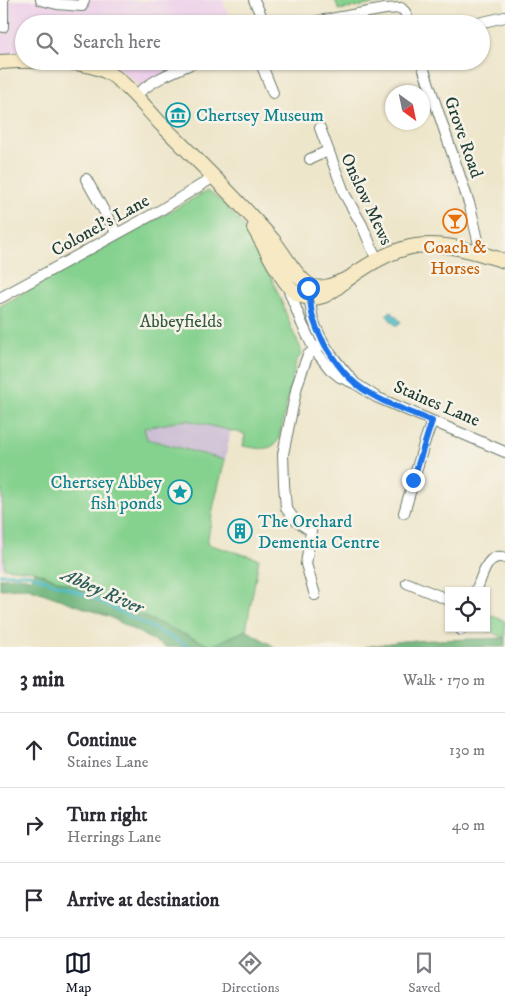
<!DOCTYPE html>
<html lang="en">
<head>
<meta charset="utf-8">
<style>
	:root { --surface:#fff; --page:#f2f2f3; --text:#2b2b33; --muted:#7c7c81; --line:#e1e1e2; --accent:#111827 }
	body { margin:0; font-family:"IM FELL DW Pica",serif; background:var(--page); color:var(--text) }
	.controls { position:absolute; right:15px; bottom:15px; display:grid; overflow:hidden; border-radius:0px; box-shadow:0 1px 4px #0004 }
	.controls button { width:45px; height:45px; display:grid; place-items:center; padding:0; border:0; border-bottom:1px solid var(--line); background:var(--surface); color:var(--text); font:25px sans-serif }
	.compass { position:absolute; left:385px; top:85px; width:45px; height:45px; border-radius:50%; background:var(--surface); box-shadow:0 1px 4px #0004; rotate:147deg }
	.stop { position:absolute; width:15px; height:15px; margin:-11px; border:4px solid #1a73e8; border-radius:50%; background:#fff }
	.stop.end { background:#1a73e8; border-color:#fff; box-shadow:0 1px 5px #0008 }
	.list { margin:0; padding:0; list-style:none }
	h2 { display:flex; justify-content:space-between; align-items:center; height:65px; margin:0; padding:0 20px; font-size:21px }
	h2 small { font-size:16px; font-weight:400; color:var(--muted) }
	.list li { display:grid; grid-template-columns:32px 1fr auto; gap:15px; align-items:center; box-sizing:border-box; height:75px; padding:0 20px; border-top:1px solid var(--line) }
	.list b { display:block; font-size:19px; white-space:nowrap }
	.list p { margin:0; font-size:16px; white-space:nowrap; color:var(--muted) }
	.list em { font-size:16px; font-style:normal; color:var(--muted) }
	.icon { flex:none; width:28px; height:28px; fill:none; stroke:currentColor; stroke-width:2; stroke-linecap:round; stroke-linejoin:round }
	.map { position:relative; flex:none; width:505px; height:647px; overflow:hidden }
	.search { position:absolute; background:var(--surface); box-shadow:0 1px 4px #0004; left:15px; right:15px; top:15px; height:55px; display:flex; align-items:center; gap:12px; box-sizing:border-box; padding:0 18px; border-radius:28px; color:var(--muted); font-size:19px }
	.sheet { height:290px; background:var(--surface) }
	nav { display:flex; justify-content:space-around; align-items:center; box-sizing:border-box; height:70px; border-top:1px solid var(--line); background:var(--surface); font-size:14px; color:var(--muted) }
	nav a { display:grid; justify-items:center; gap:2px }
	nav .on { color:var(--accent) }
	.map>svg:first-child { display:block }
</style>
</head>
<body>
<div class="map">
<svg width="505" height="647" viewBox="0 0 505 647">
	<rect width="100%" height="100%" fill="#f7f3e8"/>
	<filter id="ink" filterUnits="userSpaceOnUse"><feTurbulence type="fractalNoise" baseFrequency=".02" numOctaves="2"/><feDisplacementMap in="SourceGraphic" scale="10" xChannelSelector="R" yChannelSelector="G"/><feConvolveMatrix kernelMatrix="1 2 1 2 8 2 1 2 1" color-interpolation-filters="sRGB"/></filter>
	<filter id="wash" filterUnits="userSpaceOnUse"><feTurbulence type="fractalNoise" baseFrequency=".0096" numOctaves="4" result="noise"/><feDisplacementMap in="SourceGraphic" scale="20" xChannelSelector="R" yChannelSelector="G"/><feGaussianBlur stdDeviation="1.12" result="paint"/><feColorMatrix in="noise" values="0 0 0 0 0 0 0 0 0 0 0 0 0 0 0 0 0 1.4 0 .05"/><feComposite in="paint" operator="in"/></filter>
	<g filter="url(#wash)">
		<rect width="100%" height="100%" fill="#eee6cb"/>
		<path fill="#edd0e9" d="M0,0H135L140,2L149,0H223L232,24H24V57L0,58Z
			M109,61H192L140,86Z
			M0,490H1L4,568H0Z"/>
		<path fill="#ccbed4" d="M185,420L231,430L225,460L147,439L144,427Z"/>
		<path fill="#85d18e" stroke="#528761" d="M335,0H396L339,10Z
			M207,191C249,216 275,283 291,327C294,336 300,344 302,353L296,362L279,439C271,453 256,448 243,446L245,434L186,420L144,428L147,439L225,460L214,504L207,544L259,559L246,630L211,647L90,593L34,571L4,568L2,490H0V306Z
			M490,615L505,621V638L484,629L486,628Z"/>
		<path fill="#6cb379" stroke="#467856" d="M34,571L90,593L211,646L246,630L275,647H165L110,617L28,588L0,589V578L19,577L31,579Z
			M505,638V647H366L402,641Z"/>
		<path fill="#4ab8c3" stroke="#347a7c" d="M391,311L401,322L396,326L386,315Z"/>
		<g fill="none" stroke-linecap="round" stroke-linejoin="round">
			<path stroke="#4ab8c3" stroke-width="3" d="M0,574H29L91,597L190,647"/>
		</g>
	</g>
	<g filter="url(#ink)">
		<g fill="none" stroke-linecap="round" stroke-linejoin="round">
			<g stroke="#677869" stroke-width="12">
				<path id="minor" d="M3,0V27
					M41,0L57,4L82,6L84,0
					M254,0L265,24
					M303,24L385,9L401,8L405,12L409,24
					M474,24L505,17
					M260,61L273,93
					M421,61L470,206L481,253
					M135,96C153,79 175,71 198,61
					M320,128L345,195L362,225L377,260
					M310,159L328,151
					M86,179L117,234
					M288,288L302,324L314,349L330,369L340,377L356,384L376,397L505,452
					M309,292C310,301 311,310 313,319C321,344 337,363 354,382
					M0,298L159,211L214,177
					M404,513L424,444L432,421
					M407,583L449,600
					M476,591C482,577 487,551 505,558
					M315,595L306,564L311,531L294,519L286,508L284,484L283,454L297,386L303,368L308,355L323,343
					M461,630V628"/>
			</g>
			<g stroke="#677869" stroke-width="16">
				<path id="secondary" d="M0,62C28,60 80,59 105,71C123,79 146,108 160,123C198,161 237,199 273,240C283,252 297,280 311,286C323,291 337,283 347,279
					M254,228C264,244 282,284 297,294C305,298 315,299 323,296C333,293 339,285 348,279C368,264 391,250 416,246C447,242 476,252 505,261"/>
			</g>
			<use href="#minor" stroke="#fff" stroke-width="10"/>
			<use href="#secondary" stroke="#f6e9c3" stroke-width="14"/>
		</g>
	</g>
	<g fill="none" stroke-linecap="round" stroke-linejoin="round" filter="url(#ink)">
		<path stroke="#1a73e8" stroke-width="6" d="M308,288C311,299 310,310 314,321C321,342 339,370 356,384C378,402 407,410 432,421L413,480"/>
	</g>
	<defs>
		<g id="museum-ring" transform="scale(1.25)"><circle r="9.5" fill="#f7f3e8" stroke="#0f9aa8" stroke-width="1.5"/><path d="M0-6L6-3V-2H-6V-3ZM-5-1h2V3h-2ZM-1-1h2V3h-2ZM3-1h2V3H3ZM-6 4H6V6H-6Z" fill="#0f9aa8"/></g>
		<g id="bar-ring" transform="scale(1.25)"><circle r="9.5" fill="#f7f3e8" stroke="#e8710a" stroke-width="1.5"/><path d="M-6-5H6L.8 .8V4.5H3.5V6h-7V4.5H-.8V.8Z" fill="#e8710a"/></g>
		<g id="sight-ring" transform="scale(1.25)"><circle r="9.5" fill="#f7f3e8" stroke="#0f9aa8" stroke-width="1.5"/><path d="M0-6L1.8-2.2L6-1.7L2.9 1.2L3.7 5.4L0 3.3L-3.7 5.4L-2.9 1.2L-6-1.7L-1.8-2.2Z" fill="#0f9aa8"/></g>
		<g id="building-ring" transform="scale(1.25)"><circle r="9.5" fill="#f7f3e8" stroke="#0f9aa8" stroke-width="1.5"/><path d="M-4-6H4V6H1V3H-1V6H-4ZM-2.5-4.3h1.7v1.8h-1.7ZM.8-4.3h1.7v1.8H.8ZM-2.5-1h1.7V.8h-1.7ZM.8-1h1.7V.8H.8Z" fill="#0f9aa8"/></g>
	</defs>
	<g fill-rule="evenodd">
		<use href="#museum-ring" x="178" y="115"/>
		<use href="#bar-ring" x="455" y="221"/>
		<use href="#sight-ring" x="180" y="492"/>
		<use href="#building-ring" x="240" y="531"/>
	</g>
	<g text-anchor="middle" stroke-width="5" stroke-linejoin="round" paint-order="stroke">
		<g font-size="18" fill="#0d838f" stroke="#f7f3e8" text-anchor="start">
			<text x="196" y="121">Chertsey Museum</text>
			<text x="162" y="488" text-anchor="end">Chertsey Abbey<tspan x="162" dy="21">fish ponds</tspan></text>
			<text x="258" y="527">The Orchard<tspan x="258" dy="21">Dementia Centre</tspan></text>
		</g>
		<g font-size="18" fill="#1f3d34" stroke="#f7f3e8">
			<text transform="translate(464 137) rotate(71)" y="6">Grove Road</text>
			<text transform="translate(367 199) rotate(65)" y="6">Onslow Mews</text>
			<text transform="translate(100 225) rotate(-29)" y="6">Colonel's Lane</text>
			<text transform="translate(437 403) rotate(23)" y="6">Staines Lane</text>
		</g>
		<g font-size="18" fill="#c56008" stroke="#f7f3e8">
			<text x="455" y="253">Coach &amp;<tspan x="455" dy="21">Horses</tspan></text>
		</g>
		<g font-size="18" fill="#335b46" stroke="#f7f3e8">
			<text x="181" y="327">Abbeyfields</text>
		</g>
		<g font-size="19" font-style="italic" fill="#2a5c58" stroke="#f7f3e8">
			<text transform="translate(103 590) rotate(24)" y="7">Abbey River</text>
		</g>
	</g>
</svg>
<div class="controls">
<button><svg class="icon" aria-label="locate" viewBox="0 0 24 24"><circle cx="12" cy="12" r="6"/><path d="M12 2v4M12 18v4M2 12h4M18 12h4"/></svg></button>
</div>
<svg class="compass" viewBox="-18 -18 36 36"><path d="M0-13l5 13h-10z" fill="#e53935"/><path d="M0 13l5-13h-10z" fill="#7c7c81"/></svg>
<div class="stop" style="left:308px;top:288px"></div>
<div class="stop end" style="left:413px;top:480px"></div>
<div class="search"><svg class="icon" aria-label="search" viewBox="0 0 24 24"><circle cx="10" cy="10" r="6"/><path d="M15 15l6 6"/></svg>Search here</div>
</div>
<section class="sheet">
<h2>3 min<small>Walk · 170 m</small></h2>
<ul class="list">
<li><svg class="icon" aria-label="ahead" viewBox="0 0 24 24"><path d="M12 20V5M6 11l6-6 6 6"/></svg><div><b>Continue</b><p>Staines Lane</p></div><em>130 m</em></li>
<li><svg class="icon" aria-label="right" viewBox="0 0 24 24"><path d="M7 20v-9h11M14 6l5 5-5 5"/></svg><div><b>Turn right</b><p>Herrings Lane</p></div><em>40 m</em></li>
<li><svg class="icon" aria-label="arrive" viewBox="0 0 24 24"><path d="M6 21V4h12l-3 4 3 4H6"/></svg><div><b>Arrive at destination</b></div></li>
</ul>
</section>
<nav>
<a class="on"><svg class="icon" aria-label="map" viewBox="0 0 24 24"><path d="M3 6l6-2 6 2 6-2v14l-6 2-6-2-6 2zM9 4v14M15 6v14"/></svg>Map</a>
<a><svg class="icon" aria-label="directions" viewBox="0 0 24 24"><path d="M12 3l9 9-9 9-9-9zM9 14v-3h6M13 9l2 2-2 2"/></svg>Directions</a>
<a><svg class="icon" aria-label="saved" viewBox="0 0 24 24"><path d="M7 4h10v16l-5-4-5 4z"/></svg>Saved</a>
</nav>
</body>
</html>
